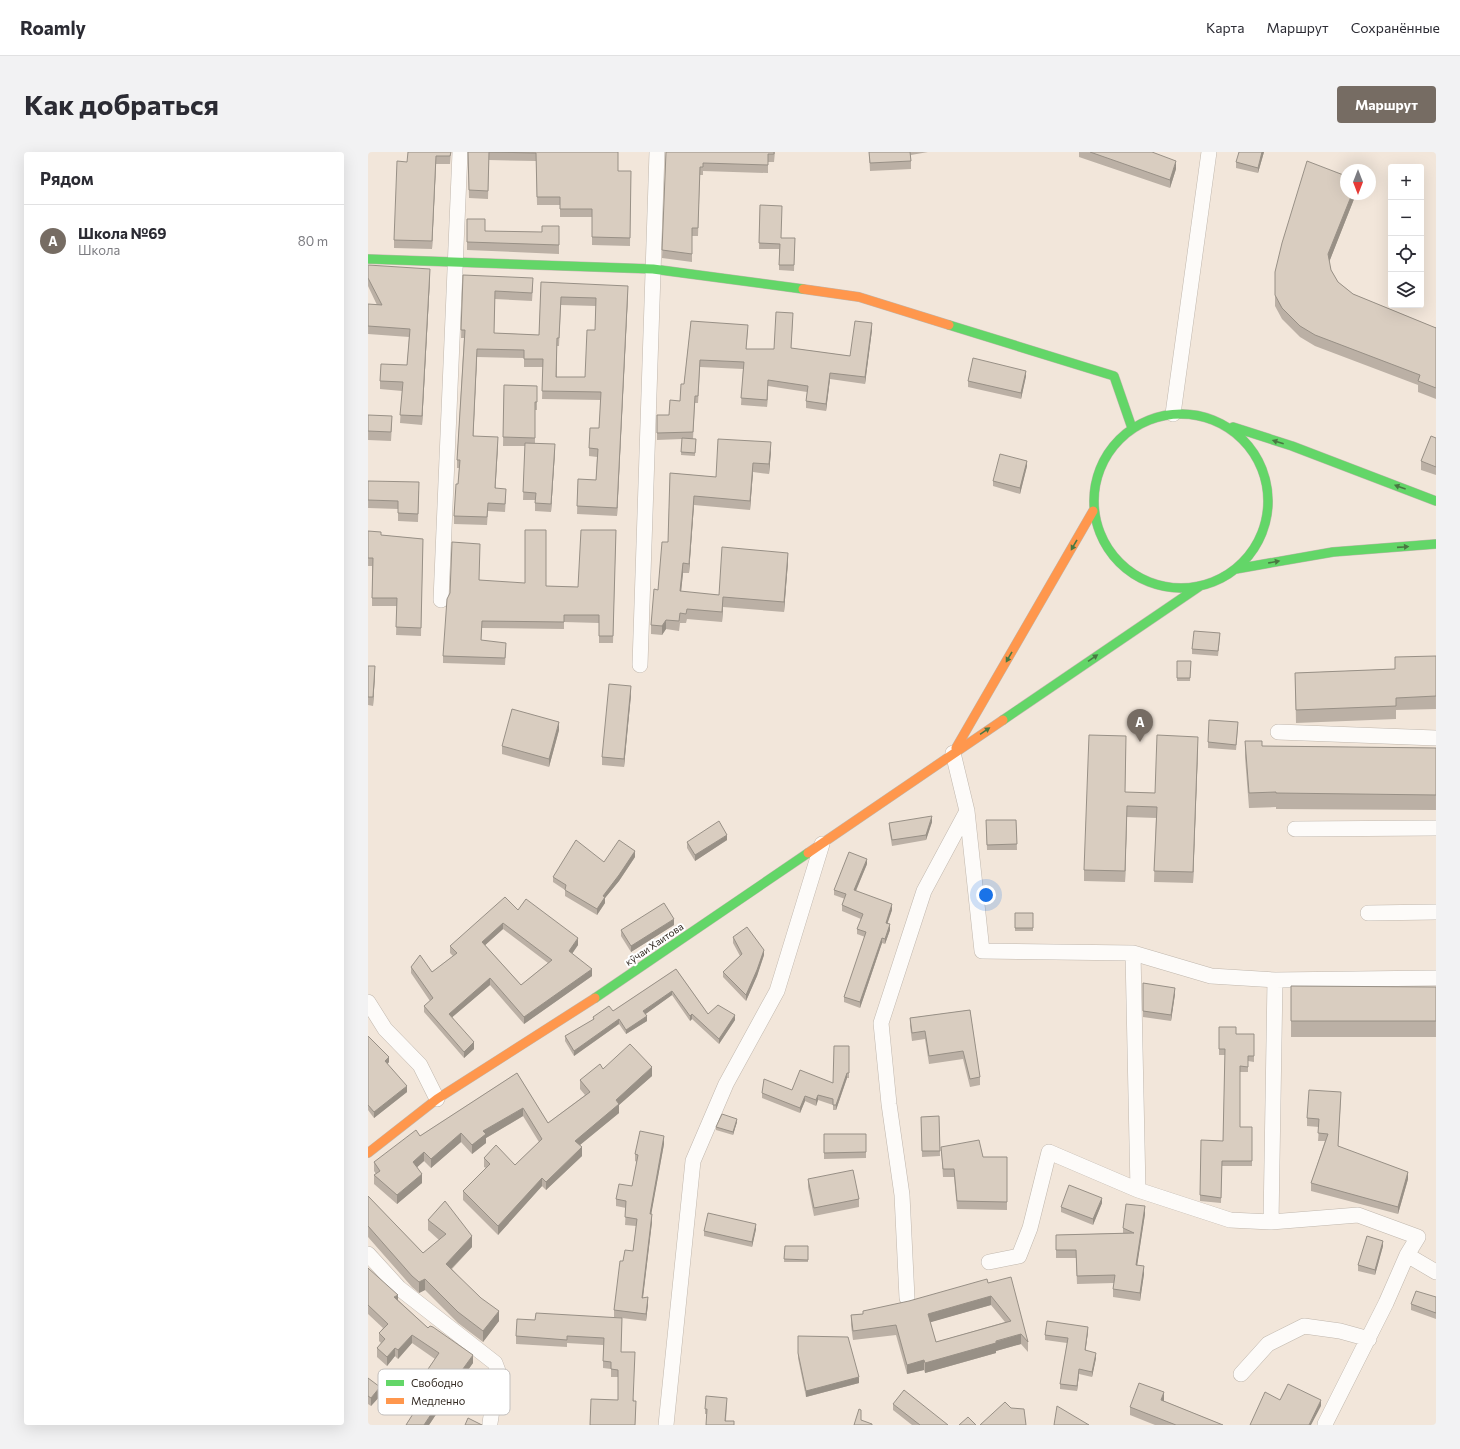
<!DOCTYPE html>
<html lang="ru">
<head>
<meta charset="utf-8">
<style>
	:root { --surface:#fff; --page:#f2f2f3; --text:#2b2b33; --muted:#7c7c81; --line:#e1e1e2; --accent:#766c63 }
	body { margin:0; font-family:Commissioner,sans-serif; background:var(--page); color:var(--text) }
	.controls { position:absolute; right:12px; top:12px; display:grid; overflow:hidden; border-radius:4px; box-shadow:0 4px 16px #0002 }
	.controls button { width:36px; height:36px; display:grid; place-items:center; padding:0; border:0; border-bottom:1px solid var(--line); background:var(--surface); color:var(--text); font:20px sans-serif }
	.compass { position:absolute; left:972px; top:12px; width:36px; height:36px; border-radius:50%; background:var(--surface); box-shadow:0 4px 16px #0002; rotate:180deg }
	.you { position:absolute; left:618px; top:743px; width:14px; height:14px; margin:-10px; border:3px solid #fff; border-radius:50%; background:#1a73e8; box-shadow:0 0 0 6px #1a73e833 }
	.badge { display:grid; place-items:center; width:26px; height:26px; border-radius:50%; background:var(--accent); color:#fff; font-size:13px; font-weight:700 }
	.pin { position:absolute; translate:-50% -33px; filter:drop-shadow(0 1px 2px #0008) }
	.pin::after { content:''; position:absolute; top:21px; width:14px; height:12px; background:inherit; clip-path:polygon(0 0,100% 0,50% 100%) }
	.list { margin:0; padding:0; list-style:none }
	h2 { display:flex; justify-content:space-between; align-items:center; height:52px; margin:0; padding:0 16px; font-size:17px }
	h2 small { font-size:13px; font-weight:400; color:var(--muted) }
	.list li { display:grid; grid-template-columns:26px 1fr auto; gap:12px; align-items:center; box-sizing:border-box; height:72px; padding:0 16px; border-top:1px solid var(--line) }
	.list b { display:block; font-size:15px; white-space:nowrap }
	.list p { margin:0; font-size:13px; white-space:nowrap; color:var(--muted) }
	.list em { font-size:13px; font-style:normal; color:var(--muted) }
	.icon { flex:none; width:22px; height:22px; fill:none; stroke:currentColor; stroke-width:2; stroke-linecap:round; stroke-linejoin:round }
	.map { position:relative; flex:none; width:1068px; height:1273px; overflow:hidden; border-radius:4px }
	header { display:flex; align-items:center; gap:24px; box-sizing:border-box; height:56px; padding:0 20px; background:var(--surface); border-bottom:1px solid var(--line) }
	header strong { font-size:19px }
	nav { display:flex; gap:22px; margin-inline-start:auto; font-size:14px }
	.intro { display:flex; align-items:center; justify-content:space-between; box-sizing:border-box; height:96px; padding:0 24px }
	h1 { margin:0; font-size:28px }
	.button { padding:10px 18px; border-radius:4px; background:var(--accent); color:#fff; font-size:14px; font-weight:700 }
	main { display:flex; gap:24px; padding:0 24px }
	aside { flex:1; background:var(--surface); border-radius:4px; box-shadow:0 4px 16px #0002 }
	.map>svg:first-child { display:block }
</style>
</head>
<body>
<header>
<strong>Roamly</strong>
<nav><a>Карта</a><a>Маршрут</a><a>Сохранённые</a></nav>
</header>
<div class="intro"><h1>Как добраться</h1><a class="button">Маршрут</a></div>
<main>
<aside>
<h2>Рядом<small></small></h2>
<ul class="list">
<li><span class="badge">A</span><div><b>Школа №69</b><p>Школа</p></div><em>80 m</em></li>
</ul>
</aside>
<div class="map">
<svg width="1068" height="1273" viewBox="0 0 1068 1273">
	<rect width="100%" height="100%" fill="#f2e6da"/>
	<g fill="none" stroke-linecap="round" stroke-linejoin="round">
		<g stroke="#c0b7ad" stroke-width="16">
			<path id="street" d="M805,262L841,0
				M73,448L92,0
				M272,513L289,0
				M910,580L1068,586
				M585,601L599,659L614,799L765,801L843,824L907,828L903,1070
				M927,677L1068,676
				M1000,761L1068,760
				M765,801L770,1038L862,1068L903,1070L990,1063L1050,1085L1039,1103L1068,1120
				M907,828L1068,826
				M0,850L17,877L52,913L69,947
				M0,1102L31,1136L127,1211L130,1219L122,1271
				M621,1110L651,1104L662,1076L681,1000L770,1038
				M539,1146L534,1043L521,952L513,871L556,739L599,659
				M873,1222L900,1192L936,1174L972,1179L1001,1187
				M957,1272L1018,1151L1039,1103
				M298,1273L325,1009L358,932L409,839L454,692"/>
		</g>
		<g stroke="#c0b7ad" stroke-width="10">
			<path id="fast" d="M0,107L285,117L435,137
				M581,173L746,224L764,276
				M726 349a87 87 0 1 1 174 0a87 87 0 1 1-174 0Z
				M865,275L924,294L1068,349
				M868,417L965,400L1068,392
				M635,568L832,434
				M227,846L440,701"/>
		</g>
		<g stroke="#c0b7ad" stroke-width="10">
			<path id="slow" d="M435,137L491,145L581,173
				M588,596L725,359
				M440,701L635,568
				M0,1001L69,947L227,846"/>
		</g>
		<use href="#street" stroke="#fdfbf9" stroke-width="15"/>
		<use href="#fast" stroke="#63d668" stroke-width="9"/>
		<use href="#slow" stroke="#ff974d" stroke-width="9"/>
	</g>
	<path fill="#bbb0a5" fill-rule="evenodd" d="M83,0L82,12H68L64,97L26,96V88L39,10Z
		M100,0H250V19H263L262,94L224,93V65H192V53H169L168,9L121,8L120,47L101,46Z
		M298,0H407L406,10H400V21L335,19V23H332L330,84H324V110L294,106Z
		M501,0H560L543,3V17L502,19Z
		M711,0H784L808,17L802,36L711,5Z
		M896,0L890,21L868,16V10Z
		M988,42L961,110L963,118L970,130L985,142L1068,176V175V247L1050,240V233L947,194L932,185L914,167L907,154V120Z
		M392,53L413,86H427L426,119L411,118V97H391Z
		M99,67L117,79L174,80L191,74V102L99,98Z
		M0,113L62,126L54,273L32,271L34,239L12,237V229L39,213L41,185L0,182V152L9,153L0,134Z
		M95,123L165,134L164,149L127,147L126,181L171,183L173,130L260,142L249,364L209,362L210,327L228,328L229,305L221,304V296L231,276L233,248L174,247L175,215H156V206L109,205L105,284L130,293L127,336L138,345L137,360L120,359L119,373L86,372V364L90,332L91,316H89V308L96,186H93ZM193,153L228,154L227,178L217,225H189V194H191Z
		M425,168L423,196L482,204L504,178L497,232L462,227L458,259L438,256V249L439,240L400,234L399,255L373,253L375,217L332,215L330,251H327L325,287H328L327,304L313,303L314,287L289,288V263H301L312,249L316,232L323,169L380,180L378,197H406Z
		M658,224L653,247L600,235V229Z
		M136,233L169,234V258H167V291L187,299L183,360L167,359V348H155L157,294H135Z
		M0,263L24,273L23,289L0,288Z
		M1068,286V323L1053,318V309Z
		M403,299L401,322L385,320L382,358L326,353L321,421H315L313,440L351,443L420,410L416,460L355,455L354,470L319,467L318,471H312L311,479L298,477L294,483L283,482V473L300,390L302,321L348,325Z
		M659,314L652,342L625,334V329Z
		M0,329L51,339L50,370L30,369V357L0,356Z
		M248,378L245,491H231V471L196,470V477L114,476L113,489L138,498L137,513L75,511V504L111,428L178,434L210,435Z
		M0,379L13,383L55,387L53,484L28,483L29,454H4V414H0Z
		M852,486L850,504L824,502V497Z
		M1068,504V557L1028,558V567L928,571L927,521L1027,517Z
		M809,509H823L822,529H809Z
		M0,514L7,522L5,554L0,553Z
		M263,543L256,615L234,613V605Z
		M870,576L868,598L840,596V590Z
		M191,578L181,615L134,602V594Z
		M877,589L894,594L1068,596V658L908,657V655L881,656L877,605Z
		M758,595L757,640L787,641L830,596L825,731L786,730L788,666L759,665L757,730L716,729V718Z
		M618,668H648L649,698H619Z
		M564,670L558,688L524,694L521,676V671Z
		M359,688L327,709L319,696V690Z
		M267,705L251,729L237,746V751L229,763L197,744V738L185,730V725L236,710Z
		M499,712L488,739L524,758L519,771L522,778L517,792L514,791L492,856L476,850V845L497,785L489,782V777L493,767L474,759V753L477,747L466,743V738Z
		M150,758L210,793L204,802L224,824L156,872L122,833L84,865L106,897L96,906L56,860V854L62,849L43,821V815L64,820L85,804L82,801V794ZM135,777L180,811L153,833L117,793Z
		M647,761H665V779H647Z
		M306,773L263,800L253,784V778Z
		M365,785L396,803L389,824L378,849L355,825V820L372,804L365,791Z
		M308,817L340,862L367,868L351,892L324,867L322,869L304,843L277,862L279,869L258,882L251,872L206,904L197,889V884L225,868V865L245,859Z
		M775,831L807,842L803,869L775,865Z
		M923,834L1068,835V885H923Z
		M602,858L612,925V933L602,935L595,907L561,912L557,887L544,889L542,874V866Z
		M851,875L868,882H886V910L880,909V920H872V975H884V1014H854L853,1051L832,1049V1043L855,989L857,903H851Z
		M0,884L21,910L19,912L39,940L6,966L0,958Z
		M481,894V926H479L468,958H465V953L450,948L448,954L437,949L432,961L394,946V941L424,938L465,931Z
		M235,917L284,924L251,953V961L212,993L214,1004L178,1038L174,1034L130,1083L95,1048V1039L118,1016L116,1015V1006L147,1013L171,990L155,964L118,986V991L104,1002L93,990L63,1016L56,1009L49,1015L54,1031L29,1052L6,1032V1023L8,1022L6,1019V1010L52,984L149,921L180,971L217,943L212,937V928Z
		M973,947L970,994L1040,1027L1030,1062L943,1039V1031L957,989H950L951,975L939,974V966Z
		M571,964L572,1004L554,1005L553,965Z
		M369,970L365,983L348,978V975Z
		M456,982H498V1006L456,1007Z
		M296,992L283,1062L284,1070L275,1146L280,1152L278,1169L254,1166L253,1200L266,1249L268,1256L267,1273H222L250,1248V1225H243V1217L235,1216V1193L199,1191V1195L148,1192V1184L167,1168L254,1166L246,1165V1158L255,1109L265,1099L268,1074L257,1073L258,1056L248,1054V1047L264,1034L269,1010L267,1009V1002Z
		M573,995L615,1005H639V1058L589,1057L586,1025H575Z
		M440,1027L491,1047V1055L446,1064L440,1035Z
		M0,1044L55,1101L71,1088L60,1078V1068L104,1095L84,1117L131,1169L115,1190L90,1171L57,1138L51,1141L44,1135L0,1085Z
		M734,1051L725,1073L693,1060V1055Z
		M777,1062L769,1113L776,1122L772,1149L745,1145V1137L746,1131L709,1132L708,1106H688V1083L755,1081V1076Z
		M388,1077L384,1095L336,1084V1079Z
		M417,1094H440V1110H416Z
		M1015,1094L1007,1123L990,1119V1113Z
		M0,1116L30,1148L60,1176L105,1211L71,1258L61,1273H38L62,1236L56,1232V1223L67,1207L44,1191L30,1207L27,1204L19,1214L9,1205V1196L13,1191L11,1189V1181L15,1176L0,1162Z
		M620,1131L660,1190V1200L653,1192L628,1199V1201L557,1221L556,1218L539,1222L528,1183L485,1188L483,1173V1163L495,1162ZM623,1153L637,1170L568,1190L562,1170Z
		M1068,1145V1167L1043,1158V1152Z
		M720,1180L717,1198L728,1206L724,1225L711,1222L709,1239L692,1237V1232L699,1191L677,1188V1183Z
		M430,1184L491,1231L438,1245L430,1206Z
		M0,1226L12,1244L3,1254L0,1252Z
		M796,1249L855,1273H787L762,1263V1255Z
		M359,1251L358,1269L366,1273L339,1262H337V1257Z
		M525,1252L580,1273H544L525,1258Z"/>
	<path fill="#989086" d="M894,0H896L890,21V16Z
		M68,4V12L64,97V89Z
		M808,9V17L802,36V28Z
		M984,42H988L960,113V102Z
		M62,117V126L54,273V264Z
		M260,134V142L249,364V356Z
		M504,171V178L497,232V225Z
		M109,197V205L105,292V284Z
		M658,219V224L653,247V241Z
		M462,221V227L458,259V252Z
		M400,228V234L399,255V248Z
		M130,285V293L127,344V336Z
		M403,290V299L401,322V312Z
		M187,292V299L183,360V352Z
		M659,309V314L652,342V336Z
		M385,311V320L382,358V349Z
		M326,344V353L321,421V412Z
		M420,401V410L416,460V450Z
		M315,411V421L312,449V439Z
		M355,445V455L354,470V460Z
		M298,468V477L294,483V474Z
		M7,514V522L5,554V545Z
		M263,534V543L256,615V607Z
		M191,570V578L181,615V607Z
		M830,585V596L825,731V720Z
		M759,654V665L757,730V719Z
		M564,664V670L558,688V683Z
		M359,683V688L327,709V703Z
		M267,699V705L251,729L237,746V751L229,763V757L235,744Z
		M499,707V712L486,743V738Z
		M524,752V758L518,776V771Z
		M306,767V773L263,800V794Z
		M135,771V777L114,796V790Z
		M522,772V778L517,792V787Z
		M210,786V793L201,806V799Z
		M514,786V791L492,856V850Z
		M396,798V803L389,824L378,849V843Z
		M224,817V824L156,872V865Z
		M122,826V833L81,868V862Z
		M807,836V842L803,869V863Z
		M304,839V843L275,864V859Z
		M324,862V867L322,869V864Z
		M367,863V868L351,892V887Z
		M279,864V869L258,882V878Z
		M251,867V872L206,904V899Z
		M106,890V897L96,906V900Z
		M21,905V910L17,915V909Z
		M284,915V924L251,953V961L207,997V989L248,948Z
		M479,921V926L468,958V953Z
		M39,934V940L6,966V960Z
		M450,943V948L448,954V948Z
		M437,944V949L432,961V956Z
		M155,956V964L118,986V991L104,1002V993L115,979Z
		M369,967V970L365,983V980Z
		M93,981V990L63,1016V1007Z
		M296,984V992L282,1069V1062Z
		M214,995V1004L178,1038V1030Z
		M56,1000V1009L45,1019V1010Z
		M1040,1020V1027L1030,1062V1055Z
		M54,1022V1031L29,1052V1043Z
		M174,1026V1034L130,1083V1074Z
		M734,1046V1051L725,1073V1067Z
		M777,1054V1062L768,1121V1113Z
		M284,1062V1070L274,1153V1146Z
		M388,1072V1077L384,1095V1090Z
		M104,1084V1095L78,1122V1112Z
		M1015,1089V1094L1007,1123V1118Z
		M776,1114V1122L772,1149V1141Z
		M57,1127V1138L51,1141V1130Z
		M30,1143V1152L26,1145Z
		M623,1144V1153L560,1171V1162Z
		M280,1145V1152L278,1169V1162Z
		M131,1159V1169L115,1190V1179Z
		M720,1175V1180L717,1203V1198Z
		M653,1182V1192L628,1199V1201L557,1221V1211Z
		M44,1183V1191L30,1207V1198Z
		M27,1196V1204L19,1214V1205Z
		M728,1201V1206L724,1225V1220Z
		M105,1203V1211L71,1258L61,1273H56L71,1250Z
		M556,1208V1218L539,1222V1213Z
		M711,1217V1222L709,1239V1234Z
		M491,1225V1231L438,1245V1239Z
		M12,1235V1244L3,1254V1246Z
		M796,1240V1249L793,1257V1248Z
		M953,1248V1254L943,1273H941Z"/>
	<path fill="#d9cdc0" stroke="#989086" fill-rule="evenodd" d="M40,0H83L82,4H68L64,89L26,88L29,9L39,10Z
		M100,0H250V19H263L262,86L224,85V57H192V45H169L168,1L121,0L120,39L101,38Z
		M298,0H406V2H400V13L335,11V15H332L330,76H324V102L294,98Z
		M501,0H542L543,9L502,11Z
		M722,0H784L808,9L802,28Z
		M871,0H894L890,16L868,10Z
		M939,9L978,24V42H984L960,102L963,118L970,130L985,142L1068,176V175V236L1050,229L1052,223L947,183L932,174L914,156L907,143V120L914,91Z
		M392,53L414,54L413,86H427L426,113H411L412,92L391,91Z
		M99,67H117V79L174,80V74H191V93L99,90Z
		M0,113L62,117L54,264L32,263L35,230L12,229L13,212L39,213L42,177L0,174V152L14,153L0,126Z
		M95,123L165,126L164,141L127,139L126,181L171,183L173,130L260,134L249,356L209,354L210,327L228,328L230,297L221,296L222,276H231L233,240L174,239L175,207H156V198L109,197L105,284L130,285L127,336L138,337L137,352L120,351L119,365L86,364L88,332H90L92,308H89L97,178H93ZM193,145L228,146L227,178H219L217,225H188L189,186H191Z
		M408,160L425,161L423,196L482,204L487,169L504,171L497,225L462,221L458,252L438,249L440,234L400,228L399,248L373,246L376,210L332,208L330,244H327L325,280L289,281V263H301L302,248L312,249L313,232H316L323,169L380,173L378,197H406Z
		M605,206L658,219L653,241L600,229Z
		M136,233L169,234V250H167V286L135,285Z
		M0,263L24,264L23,280L0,279Z
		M1063,284L1068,286V315L1053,309Z
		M314,286L328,287L327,301L313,300Z
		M350,287L403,290L401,312L385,311L382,349L326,344L321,412L315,411L312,439L351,443L354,395L420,401L416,450L355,445L354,460L319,457L318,462L312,461L311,469L298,468L294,474L283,473L286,437L290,438L294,390H300L302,321L348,325Z
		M157,291L187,292L183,352L167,351L168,341L155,340Z
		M632,302L659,309L652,336L625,329Z
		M0,329L51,330L50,362L30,361V349L0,348Z
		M157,378H178V434L210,435L213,378H248L245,484H231V463H196V470L114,469L113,488L138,491L137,506L75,504L79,447L82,441L84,390L112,392L111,428L157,431Z
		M0,379L13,380V383L55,387L53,476L28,475L29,446H4L5,406H0Z
		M826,479L852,481L850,499L824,497Z
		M1068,504V544L1028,546V554L928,558L927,521L1027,517V505Z
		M809,509H823L822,526H809Z
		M0,514H7L5,545H0Z
		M241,532L263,534L256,607L234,605Z
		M144,557L191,570L181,607L134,594Z
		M841,568L870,570L868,593L840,590Z
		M721,583L758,584L757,640L787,641L789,583L830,585L825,720L786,719L789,655L759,654L757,719L716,718Z
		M877,589H894V594L1068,596V643L908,641V640L881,641Z
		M564,664L558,683L524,688L521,671Z
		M618,668H648L649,692L619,693Z
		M351,669L359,683L327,703L319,690Z
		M208,688L236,710L251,688L267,699L251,723L235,744L237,745L229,757L197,738L198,733L185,725Z
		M481,700L499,707L486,738L524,752L518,771L522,772L517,787L514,786L492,850L476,845L498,780L489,777L495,762L474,753L478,742L466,738Z
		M137,745L150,758L158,747L210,786L201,799L224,817L156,865L122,826L81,862L106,890L96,900L56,854L65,846L43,815L52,803L64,820L89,801L82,794ZM135,771L184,808L153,833L114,790Z
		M296,751L306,767L263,794L253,778Z
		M647,761H665V776H647Z
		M379,775L396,798L389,818L378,843L355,820L374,802L365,785Z
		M308,817L340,862L350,853L367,863L351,887L324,862L322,864L304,839L275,859L279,864L258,878L251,867L206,899L197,884L226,867L225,865L241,854L245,859Z
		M775,831L807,836L803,863L775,859Z
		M923,834L1068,835V869H923Z
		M602,858L612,925L602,927L595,899L561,904L557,879L544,881L542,866Z
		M851,875H868V882H886V904H880V915L872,914V975H884V1009H854L853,1046L832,1043L833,988L855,989L857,897H851Z
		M0,884L21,905L17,909L39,934L6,960L0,953Z
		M262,892L284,915L248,948L251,952L207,989L214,995L178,1030L174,1026L130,1074L95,1039L122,1012L116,1006L128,993L147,1013L174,987L155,956L115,979L118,982L104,993L93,981L63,1007L56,1000L45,1010L54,1022L29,1043L6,1023L12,1019L6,1010L48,978L52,984L149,921L180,971L222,940L212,928L232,912L235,917Z
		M466,894H481V921H479L468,953H465V947L450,943L448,948L437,944L432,956L394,941L396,927L424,938L432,918L465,931Z
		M941,938L973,940L970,994L1040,1020L1030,1055L943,1031L960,982L950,981L951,967L939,966Z
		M354,962L369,967L365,980L348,975Z
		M571,964L572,999H554L553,965Z
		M272,979L296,984L282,1062H284L274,1146L280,1145L278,1162L246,1158L252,1109H255L257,1098L265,1099L269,1067L257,1065L258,1049L248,1047L251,1032L264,1034L270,1003L267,1002Z
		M456,982H498V1000L456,1001Z
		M611,988L615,1005H639V1050L589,1049L586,1017H575L573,995Z
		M485,1018L491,1047L446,1056L440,1027Z
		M701,1033L734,1046L725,1067L693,1055Z
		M0,1044L55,1101L78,1082L60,1068L77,1049L104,1084L78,1112L113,1146L131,1159L115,1179L90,1160L57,1127L51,1130L44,1124L0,1074Z
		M758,1052L777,1054L768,1113L776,1114L772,1141L745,1137L747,1123L709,1124L708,1098H688V1083L766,1081L755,1076Z
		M340,1061L388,1072L384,1090L336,1079Z
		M999,1084L1015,1089L1007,1118L990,1113Z
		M417,1094H440V1108L416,1107Z
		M0,1116L30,1143L26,1145L60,1176L62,1174L65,1175L105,1203L71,1250L56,1273H38L65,1230L56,1223L71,1201L44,1183L30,1198L27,1196L19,1205L9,1196L17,1187L11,1181L20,1172L0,1153Z
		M643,1125L660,1190L653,1182L628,1189V1191L557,1211L556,1208L539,1213L528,1173L485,1179L483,1163L495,1162V1159L541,1149L619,1127L620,1131ZM623,1144L643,1169L568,1190L560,1162Z
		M1048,1139L1068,1145V1161L1043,1152Z
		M168,1161L254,1166L253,1200H267L265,1249H268L267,1273H222L223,1247L250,1248V1218L243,1217V1210L235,1209L236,1186L199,1184V1188L148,1184L149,1167L167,1168Z
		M679,1169L720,1175L717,1198L728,1201L724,1220L711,1217L709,1234L692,1232L700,1186L677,1183Z
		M430,1184L480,1185L491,1225L438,1239L430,1201Z
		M0,1226L12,1235L3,1246L0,1244Z
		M771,1231L796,1240L793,1248L855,1273H808L762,1255Z
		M920,1232L953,1248L941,1273H882L897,1240L912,1248Z
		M536,1238L580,1273H552L525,1252Z
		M338,1244L359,1246L357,1269H366V1273H338L339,1257H337Z
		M637,1250L643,1256L656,1257L658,1273H612Z
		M689,1254L721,1273H686Z
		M491,1257L493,1258V1268L504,1272V1273H486Z
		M600,1265L608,1273H591Z
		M100,1266L114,1273H97Z"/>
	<defs><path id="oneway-solid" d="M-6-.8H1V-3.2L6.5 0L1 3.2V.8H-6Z"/></defs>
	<g fill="#497842">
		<use href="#oneway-solid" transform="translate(910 290) rotate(-162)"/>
		<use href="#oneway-solid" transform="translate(1032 335) rotate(-160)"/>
		<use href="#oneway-solid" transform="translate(706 393) rotate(120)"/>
		<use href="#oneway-solid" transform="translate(1035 395) rotate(-4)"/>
		<use href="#oneway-solid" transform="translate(906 410) rotate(-10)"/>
		<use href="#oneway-solid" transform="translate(641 505) rotate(120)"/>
		<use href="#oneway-solid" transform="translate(725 506) rotate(-34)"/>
		<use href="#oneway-solid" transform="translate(617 579) rotate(-34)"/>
	</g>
	<g text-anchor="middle" stroke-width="4" stroke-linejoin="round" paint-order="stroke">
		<g font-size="10" fill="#342b23" stroke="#fff">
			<text transform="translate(286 792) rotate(-34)" y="4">кӯчаи Хаитова</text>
		</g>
	</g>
	<rect x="10" y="1217" width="132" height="46" rx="6" fill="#fff" stroke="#c2bfbd" stroke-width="1"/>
	<rect x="18" y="1228" width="18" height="6" fill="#63d668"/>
	<rect x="18" y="1246" width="18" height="6" fill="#ff974d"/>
	<g font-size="11" fill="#342b23">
		<text x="43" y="1235">Свободно</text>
		<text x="43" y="1253">Медленно</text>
	</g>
</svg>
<div class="controls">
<button>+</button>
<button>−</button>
<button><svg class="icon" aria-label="locate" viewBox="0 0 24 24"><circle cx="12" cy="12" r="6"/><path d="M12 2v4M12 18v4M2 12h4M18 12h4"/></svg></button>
<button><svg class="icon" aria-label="layers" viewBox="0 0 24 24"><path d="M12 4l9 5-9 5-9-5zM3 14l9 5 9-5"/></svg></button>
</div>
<svg class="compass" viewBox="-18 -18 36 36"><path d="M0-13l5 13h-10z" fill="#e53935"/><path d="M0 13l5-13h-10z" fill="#7c7c81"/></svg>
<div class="you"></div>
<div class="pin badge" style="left:772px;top:590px">A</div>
</div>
</main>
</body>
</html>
